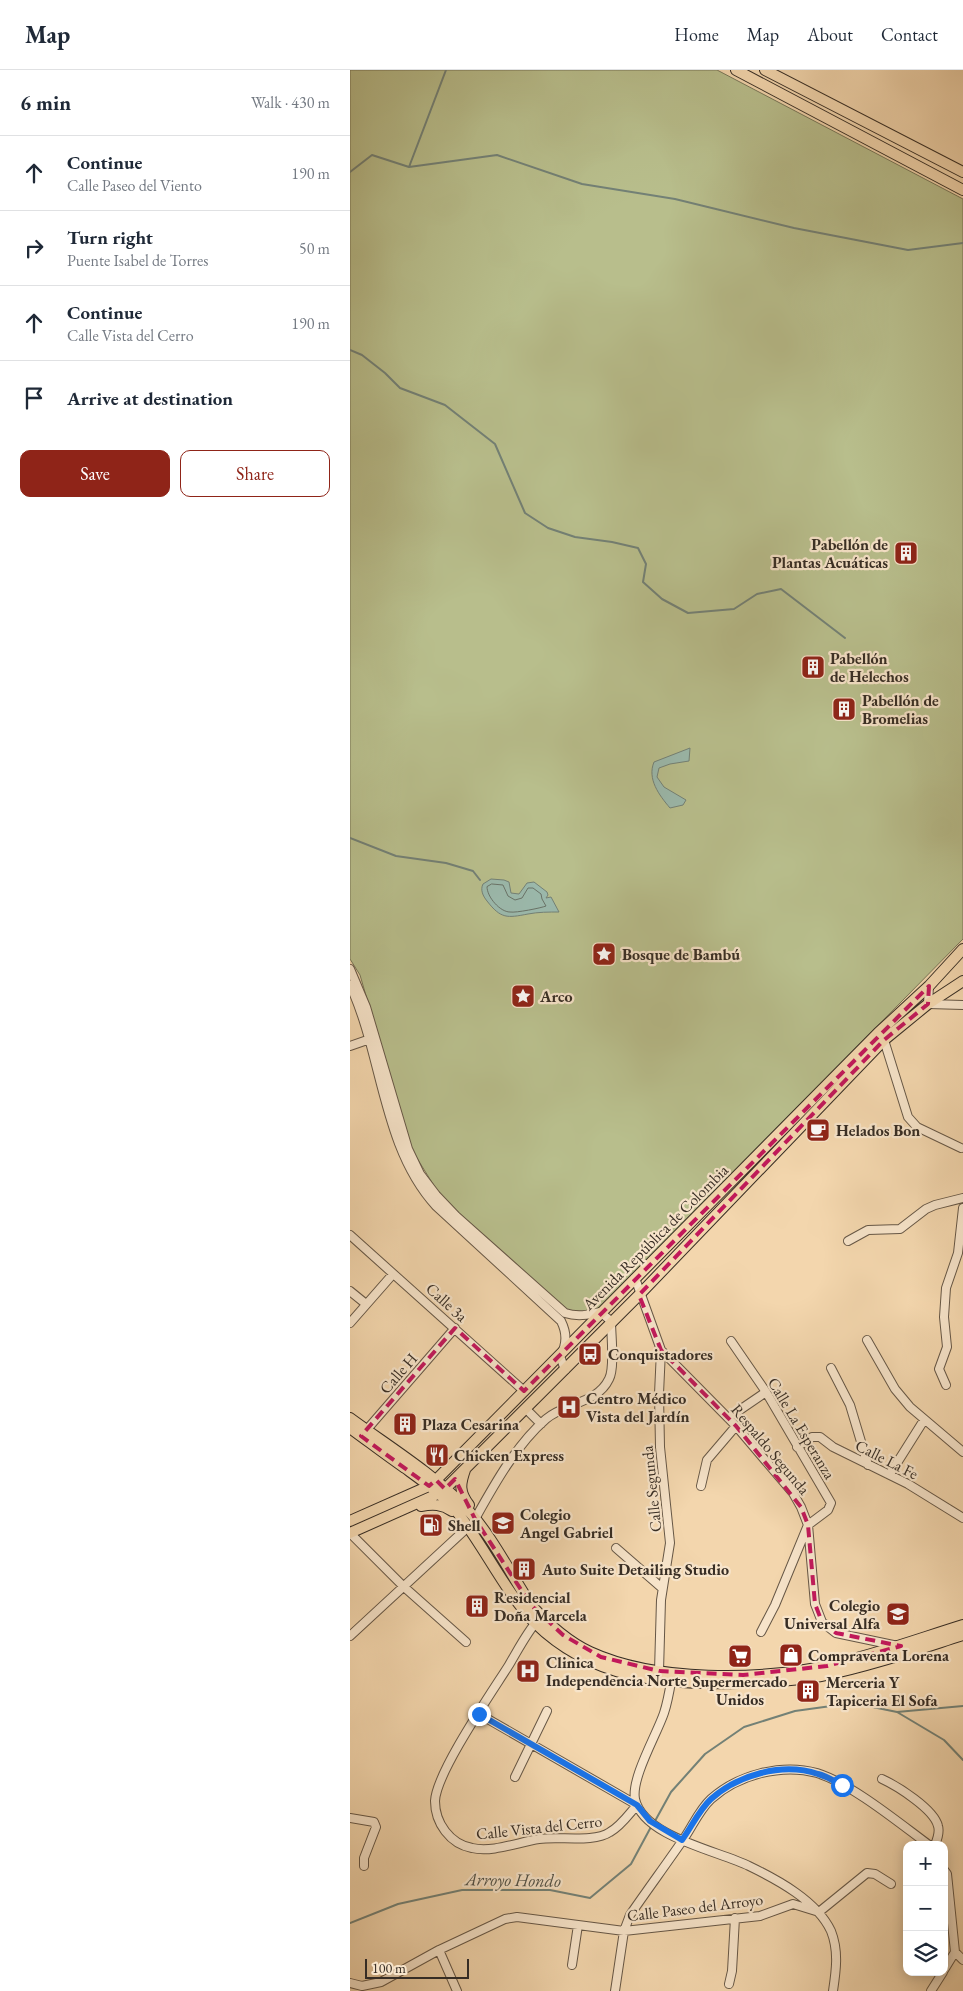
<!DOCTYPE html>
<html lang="en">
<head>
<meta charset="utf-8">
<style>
	:root { --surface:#fff; --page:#f2f2f3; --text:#1f2937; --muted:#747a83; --line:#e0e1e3; --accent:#8f2418 }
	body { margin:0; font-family:"EB Garamond",serif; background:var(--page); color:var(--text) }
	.controls { position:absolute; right:15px; bottom:15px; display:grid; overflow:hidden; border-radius:10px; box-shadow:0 2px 12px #0003 }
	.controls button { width:45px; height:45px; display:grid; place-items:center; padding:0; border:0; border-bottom:1px solid var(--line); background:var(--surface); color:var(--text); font:25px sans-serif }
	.scale { position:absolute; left:15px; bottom:12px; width:104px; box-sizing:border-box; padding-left:5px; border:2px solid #372d24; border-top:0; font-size:14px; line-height:18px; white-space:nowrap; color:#372d24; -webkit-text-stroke:4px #f7e4ca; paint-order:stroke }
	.stop { position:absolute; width:15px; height:15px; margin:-11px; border:4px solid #1a73e8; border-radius:50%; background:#fff }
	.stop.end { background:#1a73e8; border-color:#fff; box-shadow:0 1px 5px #0008 }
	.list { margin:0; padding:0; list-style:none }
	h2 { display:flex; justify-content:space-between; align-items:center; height:65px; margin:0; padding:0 20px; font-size:21px }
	h2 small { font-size:16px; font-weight:400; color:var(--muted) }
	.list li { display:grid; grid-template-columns:32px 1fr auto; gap:15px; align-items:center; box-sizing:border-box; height:75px; padding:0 20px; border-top:1px solid var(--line) }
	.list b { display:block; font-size:19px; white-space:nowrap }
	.list p { margin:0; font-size:16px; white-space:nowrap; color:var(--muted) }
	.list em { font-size:16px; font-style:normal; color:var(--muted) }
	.actions { display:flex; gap:10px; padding:15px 20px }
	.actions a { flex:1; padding:11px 0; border:1px solid var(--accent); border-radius:10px; text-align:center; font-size:18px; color:var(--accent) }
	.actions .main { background:var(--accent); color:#fff }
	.icon { flex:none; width:28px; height:28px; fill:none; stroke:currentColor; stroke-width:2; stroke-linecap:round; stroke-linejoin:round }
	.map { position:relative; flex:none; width:613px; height:1921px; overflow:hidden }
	header { display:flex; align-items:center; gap:30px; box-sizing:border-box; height:70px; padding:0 25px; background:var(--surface); border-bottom:1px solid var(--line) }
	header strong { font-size:24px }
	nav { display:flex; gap:28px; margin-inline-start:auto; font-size:18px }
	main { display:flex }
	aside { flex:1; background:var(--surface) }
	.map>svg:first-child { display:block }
</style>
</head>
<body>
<header>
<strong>Map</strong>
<nav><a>Home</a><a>Map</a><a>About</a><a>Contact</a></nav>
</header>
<main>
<aside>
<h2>6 min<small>Walk · 430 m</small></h2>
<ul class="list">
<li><svg class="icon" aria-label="ahead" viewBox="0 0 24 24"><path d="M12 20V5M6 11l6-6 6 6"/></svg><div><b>Continue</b><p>Calle Paseo del Viento</p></div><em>190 m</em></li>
<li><svg class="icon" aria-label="right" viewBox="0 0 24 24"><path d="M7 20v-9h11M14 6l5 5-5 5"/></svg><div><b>Turn right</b><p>Puente Isabel de Torres</p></div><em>50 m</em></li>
<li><svg class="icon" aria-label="ahead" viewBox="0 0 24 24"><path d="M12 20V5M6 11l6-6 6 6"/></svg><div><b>Continue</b><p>Calle Vista del Cerro</p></div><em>190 m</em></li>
<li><svg class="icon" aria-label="arrive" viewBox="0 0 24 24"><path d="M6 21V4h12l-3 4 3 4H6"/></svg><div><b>Arrive at destination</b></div></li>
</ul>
<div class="actions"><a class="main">Save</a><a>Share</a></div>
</aside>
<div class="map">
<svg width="613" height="1921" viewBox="0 0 613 1921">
	<rect width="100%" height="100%" fill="#f3d6ad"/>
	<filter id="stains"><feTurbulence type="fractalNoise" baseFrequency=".004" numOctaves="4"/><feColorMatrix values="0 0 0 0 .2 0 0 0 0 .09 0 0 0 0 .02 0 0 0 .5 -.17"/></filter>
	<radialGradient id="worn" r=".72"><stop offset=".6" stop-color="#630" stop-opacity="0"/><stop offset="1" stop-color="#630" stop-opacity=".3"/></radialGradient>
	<path fill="#b8be8c" stroke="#787658" d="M0,0H367L613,129V869L250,1238L236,1242L217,1240L153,1187L88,1122L60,1077L10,905L0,889Z"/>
	<path fill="#9bb9ac" stroke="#738176" d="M340,678L339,691L320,694L309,698L307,707L314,717L336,730L333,735L320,738C309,725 297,709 304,692Z
		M141,809L154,810L159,812L161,823L169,824L177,813L184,812L197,822L198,825L196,828L201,827L209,842C199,842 188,842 178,844C157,848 151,849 137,831C133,826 130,820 133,814Z"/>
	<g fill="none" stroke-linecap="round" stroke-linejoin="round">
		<path stroke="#697368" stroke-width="1" d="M142,814L153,815L158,826L165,830L172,828L178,818H183L191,824L192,829L196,836C191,838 166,843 160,842C150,842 137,827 137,817Z"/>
		<path stroke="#738176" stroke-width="2" d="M59,97L147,85L232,114L325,129L444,158L558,180L613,173
			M0,102L22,85L59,97L96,0
			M0,280L12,285L35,303L50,318L95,335L145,374L175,443L198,458L225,467L262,472L288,478L296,494L293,512L312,529L338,543L384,539L407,524L431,519L495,568
			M0,768L46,786L96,793L123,801L130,810
			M547,1642L594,1670L613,1690
			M305,1751L321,1722L355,1684L394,1657L445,1641L503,1633L547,1642L613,1636
			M0,1853L48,1834L112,1820H200L240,1828L281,1794L302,1755"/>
		<g stroke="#665746" stroke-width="10">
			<path id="minor" d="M0,899L16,937L58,1079L70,1104L86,1125L106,1146L215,1243C227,1247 238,1245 250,1242L261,1251C261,1265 265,1298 259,1309C247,1334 216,1332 196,1349C166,1375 144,1415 125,1449
				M0,915C33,986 32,1077 86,1136L211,1251C217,1263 217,1275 210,1286L215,1300
				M579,916L578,934L613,935
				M534,970L558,1047L567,1057L611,1078
				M0,976L23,968
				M0,1165L174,1321
				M498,1171L518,1160L550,1159L576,1139L585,1135L613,1128
				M285,1208L311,1280L309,1324L310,1377L320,1473L311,1530L309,1601
				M0,1221L16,1234
				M0,1253L43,1204
				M517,1270L545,1319L560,1337L613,1382
				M381,1271L416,1322L481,1433L478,1440L458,1455L425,1535L411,1562
				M311,1280L386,1356L443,1423L451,1437L458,1455L465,1534L472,1552L486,1563L548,1576
				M481,1298L500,1335L518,1395
				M596,1315L589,1299L597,1277L594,1247L596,1218L608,1183L613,1138
				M176,1339L191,1354
				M378,1348L416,1322
				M13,1364L105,1258
				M447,1377L462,1367H470L483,1377L558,1414L613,1448
				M540,1404L574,1350
				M351,1416L357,1390L386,1356
				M0,1463L53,1516L116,1572
				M266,1478L312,1518
				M188,1550C177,1562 168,1580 159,1595C142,1622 86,1703 85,1731C85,1753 100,1774 122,1778C142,1783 169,1772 189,1769C209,1766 244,1773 260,1762C271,1756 279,1744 287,1735
				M0,1566L118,1457
				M322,1606C320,1618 318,1631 314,1643C307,1664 281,1708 285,1729C293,1767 369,1781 399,1796C428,1810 467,1831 481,1861C489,1881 486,1901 483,1921
				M129,1644L287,1735
				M165,1707L197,1641
				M532,1709C547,1716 584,1739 588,1756C590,1762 587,1770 585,1775
				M0,1748L24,1752L26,1757L14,1788V1796
				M594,1800L597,1804L605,1882
				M89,1880L107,1921
				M222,1895L228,1855
				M594,1900L605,1882L613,1890
				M0,1913L12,1916L31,1912L89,1880L155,1849L167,1847L274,1861L410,1846L443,1834L469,1842L517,1803L525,1804L541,1814
				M379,1914L382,1901L385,1848
				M265,1921L274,1861L280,1845C298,1819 317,1793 335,1767C343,1755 350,1739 361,1729C388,1705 431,1693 467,1703C502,1714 549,1753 579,1775
				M581,1921L593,1902"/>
		</g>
		<g stroke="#372d24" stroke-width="12">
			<path id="major" d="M386,0L613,120
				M415,0L613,102
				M0,1348C38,1376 81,1402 115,1437C141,1464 160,1503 181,1535C198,1554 217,1571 240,1582C305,1612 410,1611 479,1595C525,1585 568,1569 613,1555
				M0,1358C18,1371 36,1385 55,1398C73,1411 92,1424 107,1442C134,1476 155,1522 185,1553C242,1609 313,1615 389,1613C416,1612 444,1611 471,1606C520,1596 566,1580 613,1565
				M115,1400C110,1414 109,1422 119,1435
				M71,1436C83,1434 92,1434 102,1441
				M0,1451L79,1416L86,1410L528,963L579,916L613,879
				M0,1463L92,1422L289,1225L534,970L578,934L613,911"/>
		</g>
		<use href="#minor" stroke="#f7e4ca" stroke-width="8"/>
		<use href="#major" stroke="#f3d6ad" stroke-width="10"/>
	</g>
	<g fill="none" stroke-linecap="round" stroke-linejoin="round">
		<path stroke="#1a73e8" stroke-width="6" d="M129,1644L287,1735L300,1751L332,1770C341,1758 349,1740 361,1729C388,1705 432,1692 468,1704C476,1706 484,1711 492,1715"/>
	</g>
	<path fill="none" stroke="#c2185b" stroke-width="4" stroke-dasharray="10 6" stroke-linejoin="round" d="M579,916L578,934L534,970L289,1225L311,1280L386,1356L451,1437L458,1455L465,1534L472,1552L486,1563L551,1576L477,1596L393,1605L309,1601L251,1587L213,1565L181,1535L125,1449L105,1409L95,1419L86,1410L79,1416L11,1366L105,1258L174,1321Z"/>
	<defs>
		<g id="building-square" transform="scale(1.25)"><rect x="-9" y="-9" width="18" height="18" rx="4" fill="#8f2418" stroke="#f7e4ca"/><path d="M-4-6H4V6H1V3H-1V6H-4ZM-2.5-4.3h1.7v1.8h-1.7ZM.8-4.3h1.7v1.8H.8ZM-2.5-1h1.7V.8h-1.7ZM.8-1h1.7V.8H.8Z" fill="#fff"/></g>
		<g id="sight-square" transform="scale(1.25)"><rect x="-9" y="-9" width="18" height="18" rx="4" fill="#8f2418" stroke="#f7e4ca"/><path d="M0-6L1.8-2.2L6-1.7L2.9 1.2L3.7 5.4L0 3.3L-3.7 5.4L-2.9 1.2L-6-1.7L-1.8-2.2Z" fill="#fff"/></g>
		<g id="cafe-square" transform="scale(1.25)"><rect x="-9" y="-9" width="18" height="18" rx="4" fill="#8f2418" stroke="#f7e4ca"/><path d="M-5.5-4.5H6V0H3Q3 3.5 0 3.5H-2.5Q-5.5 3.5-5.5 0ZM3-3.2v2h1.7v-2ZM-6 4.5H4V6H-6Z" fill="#fff"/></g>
		<g id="bus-square" transform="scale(1.25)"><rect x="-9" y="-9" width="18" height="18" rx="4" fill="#8f2418" stroke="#f7e4ca"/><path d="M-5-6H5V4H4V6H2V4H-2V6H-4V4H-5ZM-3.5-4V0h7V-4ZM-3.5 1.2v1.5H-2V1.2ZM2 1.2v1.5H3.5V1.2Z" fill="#fff"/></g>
		<g id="hospital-square" transform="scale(1.25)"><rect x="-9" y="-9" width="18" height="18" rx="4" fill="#8f2418" stroke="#f7e4ca"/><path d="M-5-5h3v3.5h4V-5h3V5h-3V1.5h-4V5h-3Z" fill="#fff"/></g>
		<g id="restaurant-square" transform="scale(1.25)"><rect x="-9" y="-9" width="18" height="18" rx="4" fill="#8f2418" stroke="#f7e4ca"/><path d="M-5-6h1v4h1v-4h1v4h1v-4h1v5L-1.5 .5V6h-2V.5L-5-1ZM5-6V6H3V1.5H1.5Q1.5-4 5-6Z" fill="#fff"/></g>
		<g id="school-square" transform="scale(1.25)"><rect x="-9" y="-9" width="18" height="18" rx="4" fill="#8f2418" stroke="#f7e4ca"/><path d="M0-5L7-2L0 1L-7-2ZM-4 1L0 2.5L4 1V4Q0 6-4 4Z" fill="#fff"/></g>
		<g id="fuel-square" transform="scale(1.25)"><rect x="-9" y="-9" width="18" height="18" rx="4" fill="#8f2418" stroke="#f7e4ca"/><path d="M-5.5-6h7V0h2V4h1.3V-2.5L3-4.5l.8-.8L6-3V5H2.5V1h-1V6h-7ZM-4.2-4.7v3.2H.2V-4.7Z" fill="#fff"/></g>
		<g id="shop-square" transform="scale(1.25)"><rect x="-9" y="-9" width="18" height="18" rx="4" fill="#8f2418" stroke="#f7e4ca"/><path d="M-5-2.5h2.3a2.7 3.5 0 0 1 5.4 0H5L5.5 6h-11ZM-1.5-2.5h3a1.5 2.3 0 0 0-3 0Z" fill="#fff"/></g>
		<g id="supermarket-square" transform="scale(1.25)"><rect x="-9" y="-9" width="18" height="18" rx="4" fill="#8f2418" stroke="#f7e4ca"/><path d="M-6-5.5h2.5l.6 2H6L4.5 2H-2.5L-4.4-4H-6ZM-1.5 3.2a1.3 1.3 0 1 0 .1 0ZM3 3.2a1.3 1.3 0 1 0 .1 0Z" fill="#fff"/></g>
	</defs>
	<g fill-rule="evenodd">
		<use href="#building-square" x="556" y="483"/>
		<use href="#building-square" x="463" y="597"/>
		<use href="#building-square" x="494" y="639"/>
		<use href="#sight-square" x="254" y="884"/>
		<use href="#sight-square" x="173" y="926"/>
		<use href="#cafe-square" x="468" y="1060"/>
		<use href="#bus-square" x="240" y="1284"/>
		<use href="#hospital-square" x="219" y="1337"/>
		<use href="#building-square" x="55" y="1354"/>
		<use href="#restaurant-square" x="87" y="1385"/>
		<use href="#school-square" x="153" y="1453"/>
		<use href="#fuel-square" x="81" y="1455"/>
		<use href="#building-square" x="174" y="1499"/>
		<use href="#building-square" x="127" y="1536"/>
		<use href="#school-square" x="548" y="1544"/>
		<use href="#shop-square" x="441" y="1585"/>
		<use href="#supermarket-square" x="390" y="1586"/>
		<use href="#hospital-square" x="178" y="1601"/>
		<use href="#building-square" x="458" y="1621"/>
	</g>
	<g text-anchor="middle" stroke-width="4.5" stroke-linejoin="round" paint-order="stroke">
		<g font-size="16" font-weight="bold" fill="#372d24" stroke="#f7e4ca" text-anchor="start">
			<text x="538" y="480" text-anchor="end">Pabellón de<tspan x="538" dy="18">Plantas Acuáticas</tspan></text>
			<text x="480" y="594">Pabellón<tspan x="480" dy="18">de Helechos</tspan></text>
			<text x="512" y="636">Pabellón de<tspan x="512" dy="18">Bromelias</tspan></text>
			<text x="272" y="890">Bosque de Bambú</text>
			<text x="190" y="932">Arco</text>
			<text x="486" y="1066">Helados Bon</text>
			<text x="258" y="1290">Conquistadores</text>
			<text x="236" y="1334">Centro Médico<tspan x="236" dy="18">Vista del Jardín</tspan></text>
			<text x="72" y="1360">Plaza Cesarina</text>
			<text x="104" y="1391">Chicken Express</text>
			<text x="170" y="1450">Colegio<tspan x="170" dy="18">Angel Gabriel</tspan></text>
			<text x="98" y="1461">Shell</text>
			<text x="192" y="1505">Auto Suite Detailing Studio</text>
			<text x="144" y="1533">Residencial<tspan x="144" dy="18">Doña Marcela</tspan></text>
			<text x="530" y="1541" text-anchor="end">Colegio<tspan x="530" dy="18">Universal Alfa</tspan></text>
			<text x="458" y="1591">Compraventa Lorena</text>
			<text x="196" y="1598">Clinica<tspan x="196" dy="18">Independencia Norte</tspan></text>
			<text x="390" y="1617" text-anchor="middle">Supermercado<tspan x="390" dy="18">Unidos</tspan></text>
			<text x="476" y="1618">Merceria Y<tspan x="476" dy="18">Tapiceria El Sofa</tspan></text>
		</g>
		<g font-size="16" fill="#372d24" stroke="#f7e4ca">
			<text transform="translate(305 1167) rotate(-45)" y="6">Avenida República de Colombia</text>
			<text transform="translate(97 1232) rotate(42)" y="6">Calle 3a</text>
			<text transform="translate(48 1303) rotate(-49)" y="6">Calle H</text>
			<text transform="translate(452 1358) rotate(59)" y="6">Calle La Esperanza</text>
			<text transform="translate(421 1379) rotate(50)" y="6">Respaldo Segunda</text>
			<text transform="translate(537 1389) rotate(27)" y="6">Calle La Fe</text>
			<text transform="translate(301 1419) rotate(-96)" y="6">Calle Segunda</text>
			<text transform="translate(189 1757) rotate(-6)" y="6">Calle Vista del Cerro</text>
			<text transform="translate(345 1837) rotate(-7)" y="6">Calle Paseo del Arroyo</text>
		</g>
		<g font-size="18" font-style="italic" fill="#505046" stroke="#f7e4ca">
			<text transform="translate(163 1810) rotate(1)" y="6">Arroyo Hondo</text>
		</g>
	</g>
	<rect width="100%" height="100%" filter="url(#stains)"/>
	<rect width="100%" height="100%" fill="url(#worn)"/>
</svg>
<div class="controls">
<button>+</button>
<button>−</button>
<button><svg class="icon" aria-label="layers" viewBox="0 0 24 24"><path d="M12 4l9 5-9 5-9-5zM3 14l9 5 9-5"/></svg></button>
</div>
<div class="scale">100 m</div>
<div class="stop" style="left:492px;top:1715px"></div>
<div class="stop end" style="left:129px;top:1644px"></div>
</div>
</main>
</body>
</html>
